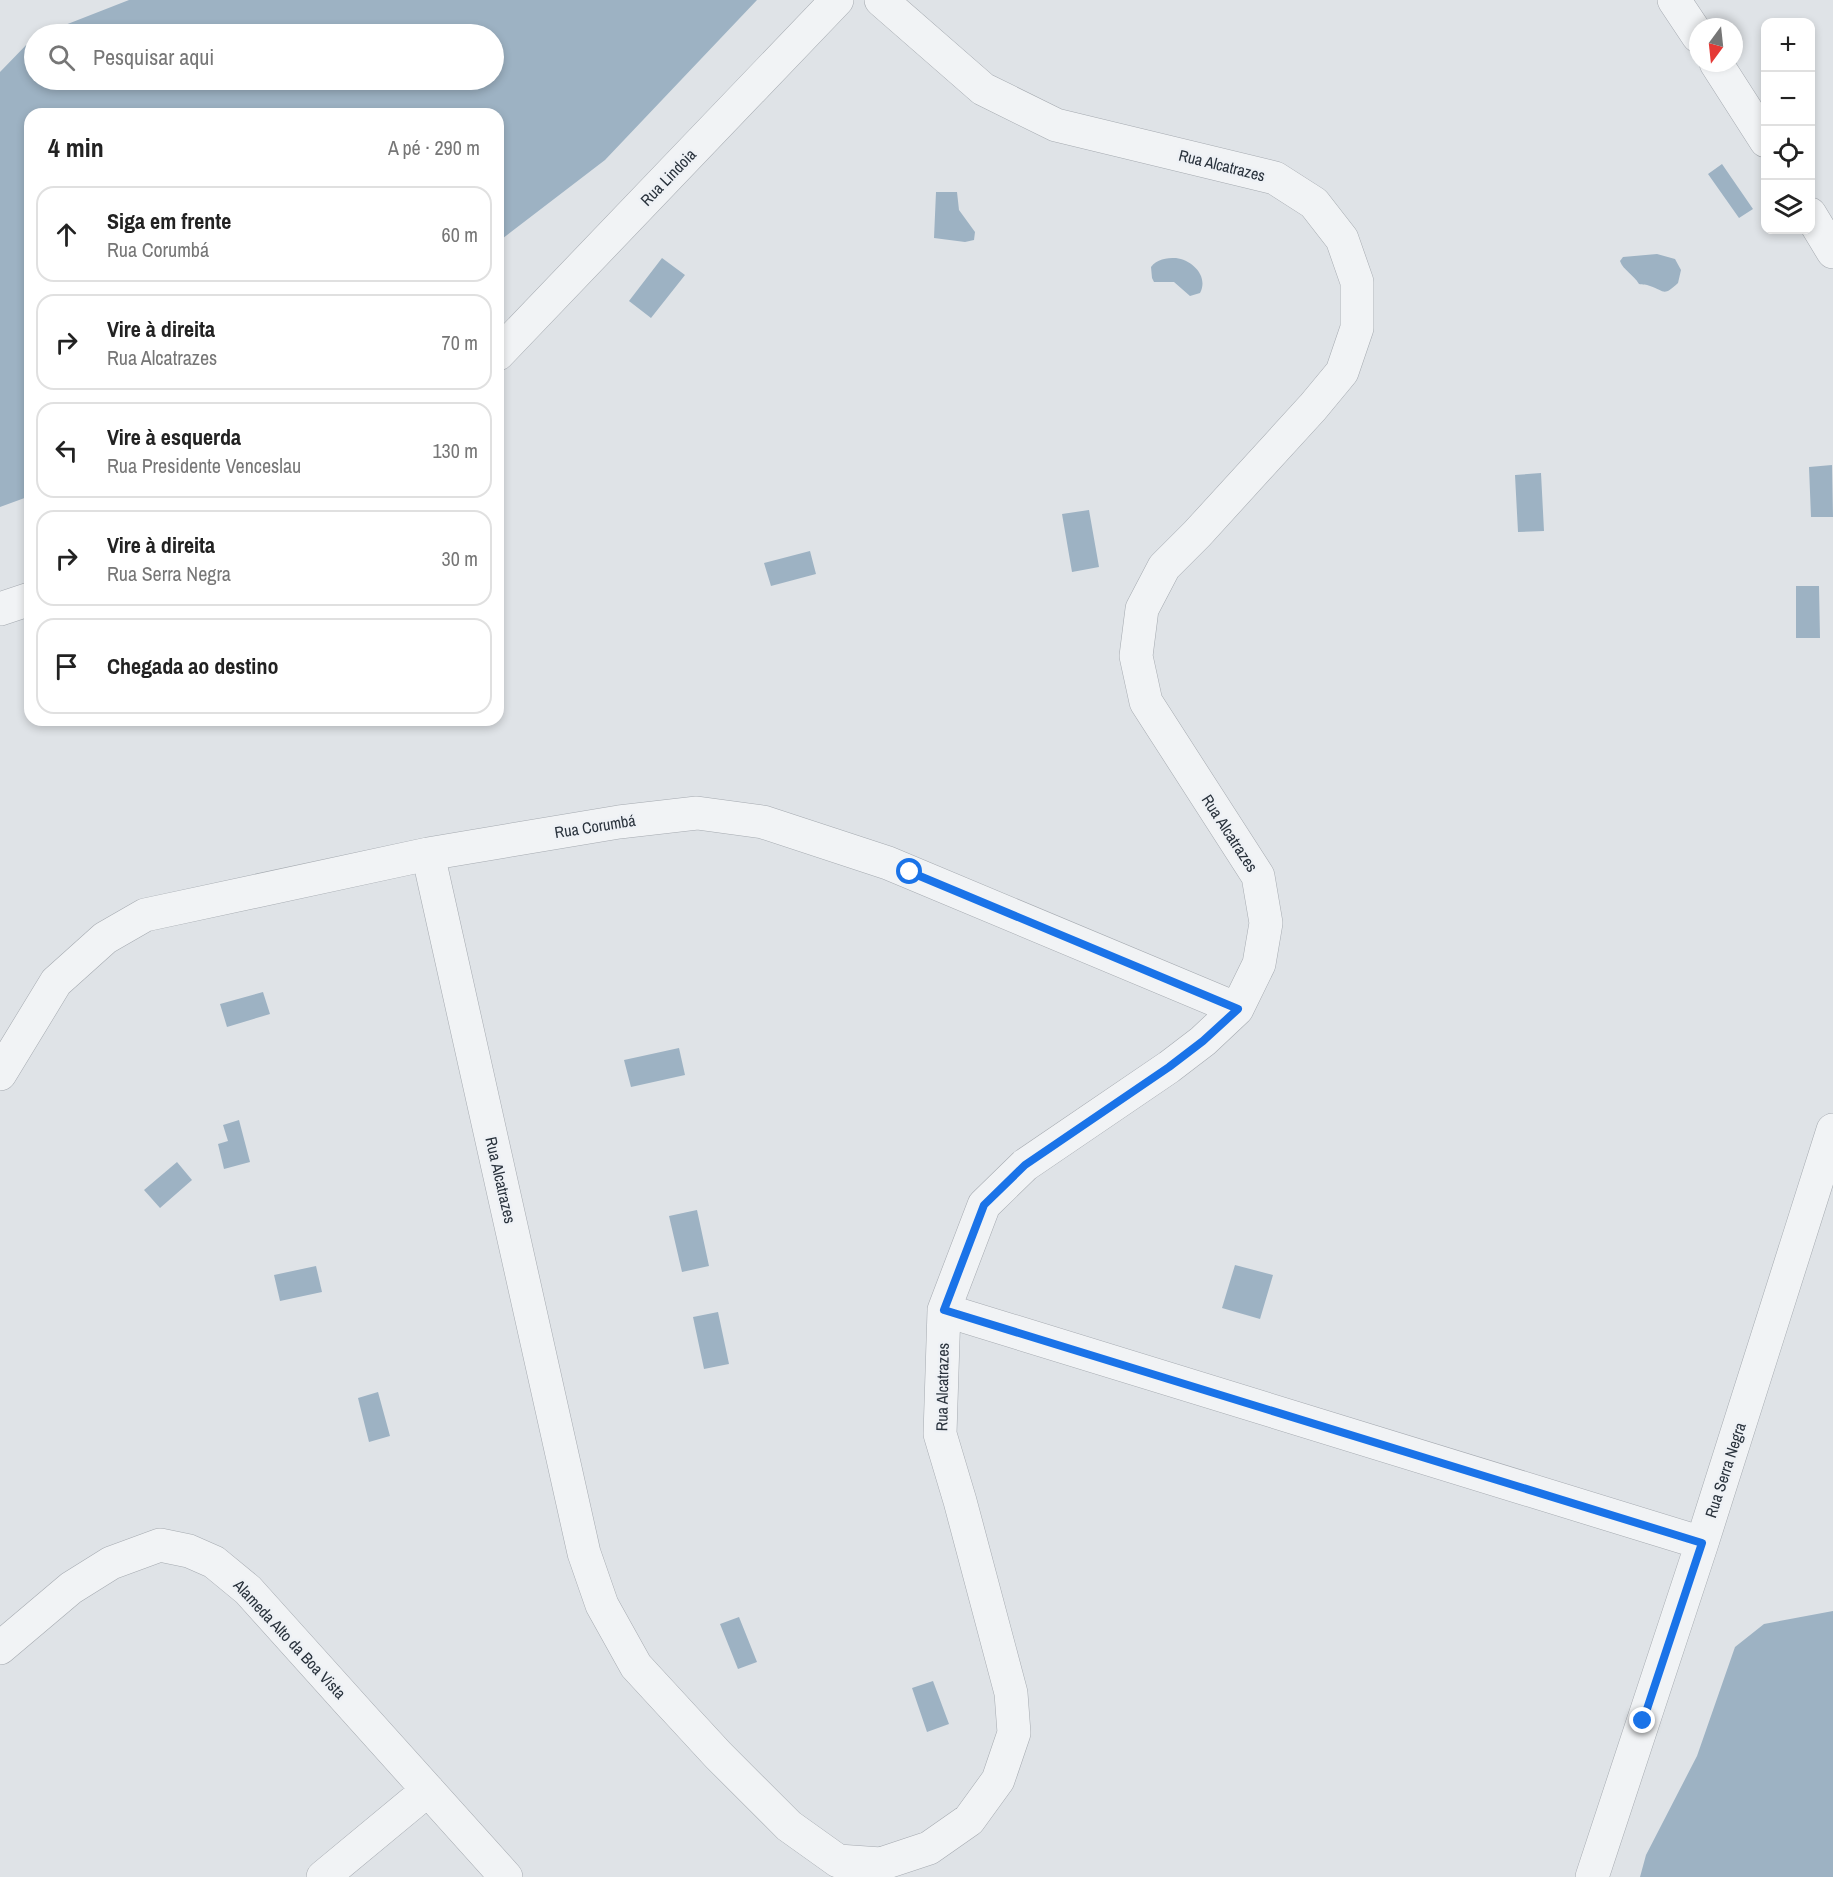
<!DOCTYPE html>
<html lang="pt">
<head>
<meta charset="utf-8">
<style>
	:root { --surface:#fff; --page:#f6f6f6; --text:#222; --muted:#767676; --line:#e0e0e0 }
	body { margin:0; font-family:"Archivo Narrow",sans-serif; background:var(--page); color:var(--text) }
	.controls { position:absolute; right:18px; top:18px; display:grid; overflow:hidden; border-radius:12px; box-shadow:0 3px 9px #0003 }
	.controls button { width:54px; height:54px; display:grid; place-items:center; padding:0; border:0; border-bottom:2px solid var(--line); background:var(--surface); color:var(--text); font:30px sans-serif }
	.compass { position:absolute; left:1689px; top:18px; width:54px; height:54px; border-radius:50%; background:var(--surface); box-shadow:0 3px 9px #0003; rotate:195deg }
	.stop { position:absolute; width:18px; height:18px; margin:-14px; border:4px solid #1a73e8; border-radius:50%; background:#fff }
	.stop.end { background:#1a73e8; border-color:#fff; box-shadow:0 2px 6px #0008 }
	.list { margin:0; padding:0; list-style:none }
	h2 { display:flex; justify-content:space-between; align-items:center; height:78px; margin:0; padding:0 24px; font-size:26px }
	h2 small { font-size:20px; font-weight:400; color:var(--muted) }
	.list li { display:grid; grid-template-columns:39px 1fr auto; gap:18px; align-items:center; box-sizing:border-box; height:96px; margin:0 12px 12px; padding:0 12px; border:2px solid var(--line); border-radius:18px }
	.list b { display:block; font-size:22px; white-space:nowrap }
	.list p { margin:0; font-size:20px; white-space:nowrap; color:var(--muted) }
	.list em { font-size:20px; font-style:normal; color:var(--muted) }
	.icon { flex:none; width:33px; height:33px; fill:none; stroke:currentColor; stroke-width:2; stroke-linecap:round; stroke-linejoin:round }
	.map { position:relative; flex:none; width:1833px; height:1877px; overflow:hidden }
	.search { position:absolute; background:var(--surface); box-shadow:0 3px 9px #0003; left:24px; top:24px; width:480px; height:66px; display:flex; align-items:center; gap:15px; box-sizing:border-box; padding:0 21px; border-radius:33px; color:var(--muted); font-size:22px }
	.panel { position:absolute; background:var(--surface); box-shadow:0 3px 9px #0003; left:24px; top:108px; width:480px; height:618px; border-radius:18px }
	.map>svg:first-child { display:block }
</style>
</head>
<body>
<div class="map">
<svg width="1833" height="1877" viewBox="0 0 1833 1877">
	<rect width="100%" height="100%" fill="#dfe3e7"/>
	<path fill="#9db2c3" d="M129,0H757L605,160L498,242V114H30V496L0,507V72L32,39L34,38V80H494V34H42Z
		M1722,164L1753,209L1739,218L1708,174Z
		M936,192H957L959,210L975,232L974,240L965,242L934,238Z
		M1657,254L1675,259L1681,270L1678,283C1663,297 1665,291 1650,286C1646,284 1643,285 1639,284C1634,275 1623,270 1620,261L1623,257Z
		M662,258L685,275L651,318L629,301Z
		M1176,258C1192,260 1209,276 1200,293L1190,296L1174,282H1154L1152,278L1151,267C1157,259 1166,258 1176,258Z
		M1832,465L1833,517H1811L1809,467Z
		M1541,473L1544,531L1518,532L1515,475Z
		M1089,510L1099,567L1072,572L1062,514Z
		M810,551L816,574L771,586L764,563Z
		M1796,586H1819L1820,638H1796Z
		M263,992L270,1014L227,1027L220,1004Z
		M679,1048L685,1075L631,1087L624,1060Z
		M239,1120L250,1162L224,1169L218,1144L228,1141L223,1125Z
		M177,1162L192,1180L160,1208L144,1190Z
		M697,1210L709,1266L682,1272L669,1216Z
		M1235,1265L1273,1275L1260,1319L1222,1308Z
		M316,1266L322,1292L280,1301L274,1275Z
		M718,1312L729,1364L704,1369L693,1317Z
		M378,1392L390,1436L369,1442L358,1398Z
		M1833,1611V1877H1640L1646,1855L1697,1756L1735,1647L1764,1624Z
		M739,1617L757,1662L738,1669L720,1624Z
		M933,1681L949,1724L927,1732L912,1688Z"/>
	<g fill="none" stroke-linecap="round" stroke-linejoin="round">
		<g stroke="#a5aab0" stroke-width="34">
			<path id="minor" d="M1674,0L1698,36
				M1716,63L1766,141
				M1810,214L1833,252
				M498,354L837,0
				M0,609L30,599
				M428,854L584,1553L602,1605L636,1666L718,1755L789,1826L838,1861L881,1864L929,1848L969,1820L998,1780L1014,1733L1011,1693L960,1501L940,1434L944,1310L984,1205L1025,1165L1169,1067L1203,1041L1237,1009L1259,964L1266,923L1258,876L1146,702L1136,656L1142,609L1164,567L1197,534L1313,407L1342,372L1357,328V282L1342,239L1314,203L1275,178L1056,125L983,89L881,0
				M0,1074L56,982L105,938L145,915L428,854L619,822L697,813L763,822L888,863L1237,1009
				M944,1310L1702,1543
				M0,1648L71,1588L111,1563L160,1545L189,1551L214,1562L248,1590L506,1877
				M323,1877L428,1790
				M1592,1877L1702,1543L1833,1130"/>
		</g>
		<use href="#minor" stroke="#f1f3f5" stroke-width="33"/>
	</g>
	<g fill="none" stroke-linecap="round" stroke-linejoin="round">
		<path stroke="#1a73e8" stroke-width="8" d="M910,872L1238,1009L1203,1041L1169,1067L1025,1165L984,1205L944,1310L1702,1543L1643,1721"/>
	</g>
	<g text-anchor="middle" stroke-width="5" stroke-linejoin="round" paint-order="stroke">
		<g font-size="16" fill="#29323c" stroke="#eef1f5">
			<text transform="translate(1222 165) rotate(14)" y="6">Rua Alcatrazes</text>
			<text transform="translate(668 177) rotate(-46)" y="6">Rua Lindoia</text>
			<text transform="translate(595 826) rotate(-9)" y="6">Rua Corumbá</text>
			<text transform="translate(1230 833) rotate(57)" y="6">Rua Alcatrazes</text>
			<text transform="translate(501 1180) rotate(77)" y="6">Rua Alcatrazes</text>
			<text transform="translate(942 1387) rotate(-89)" y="6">Rua Alcatrazes</text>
			<text transform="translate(1725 1470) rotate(-72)" y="6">Rua Serra Negra</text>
			<text transform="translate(290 1639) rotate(47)" y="6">Alameda Alto da Boa Vista</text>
		</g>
	</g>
</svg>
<div class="controls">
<button>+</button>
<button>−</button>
<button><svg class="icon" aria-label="locate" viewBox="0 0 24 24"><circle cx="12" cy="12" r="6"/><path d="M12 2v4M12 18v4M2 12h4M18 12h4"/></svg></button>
<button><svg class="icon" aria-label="layers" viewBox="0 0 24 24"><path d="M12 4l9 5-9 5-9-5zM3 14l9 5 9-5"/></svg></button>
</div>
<svg class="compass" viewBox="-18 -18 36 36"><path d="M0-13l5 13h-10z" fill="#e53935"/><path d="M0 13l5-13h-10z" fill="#767676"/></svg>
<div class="stop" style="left:910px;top:872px"></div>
<div class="stop end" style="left:1643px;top:1721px"></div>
<div class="search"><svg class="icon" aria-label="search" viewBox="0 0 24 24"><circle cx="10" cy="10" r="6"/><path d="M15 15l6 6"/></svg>Pesquisar aqui</div>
<section class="panel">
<h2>4 min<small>A pé · 290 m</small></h2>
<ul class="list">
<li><svg class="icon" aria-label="ahead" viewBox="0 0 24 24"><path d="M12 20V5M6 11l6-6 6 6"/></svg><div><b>Siga em frente</b><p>Rua Corumbá</p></div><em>60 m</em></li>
<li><svg class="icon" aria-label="right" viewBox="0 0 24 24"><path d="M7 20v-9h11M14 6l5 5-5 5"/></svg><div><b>Vire à direita</b><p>Rua Alcatrazes</p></div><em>70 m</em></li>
<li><svg class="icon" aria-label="left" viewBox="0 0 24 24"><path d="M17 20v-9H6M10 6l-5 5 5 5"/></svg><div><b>Vire à esquerda</b><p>Rua Presidente Venceslau</p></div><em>130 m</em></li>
<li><svg class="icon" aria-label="right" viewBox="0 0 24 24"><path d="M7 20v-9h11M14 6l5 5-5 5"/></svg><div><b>Vire à direita</b><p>Rua Serra Negra</p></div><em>30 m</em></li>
<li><svg class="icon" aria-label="arrive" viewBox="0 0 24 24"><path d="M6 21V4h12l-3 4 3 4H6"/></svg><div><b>Chegada ao destino</b></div></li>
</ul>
</section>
</div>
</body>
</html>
